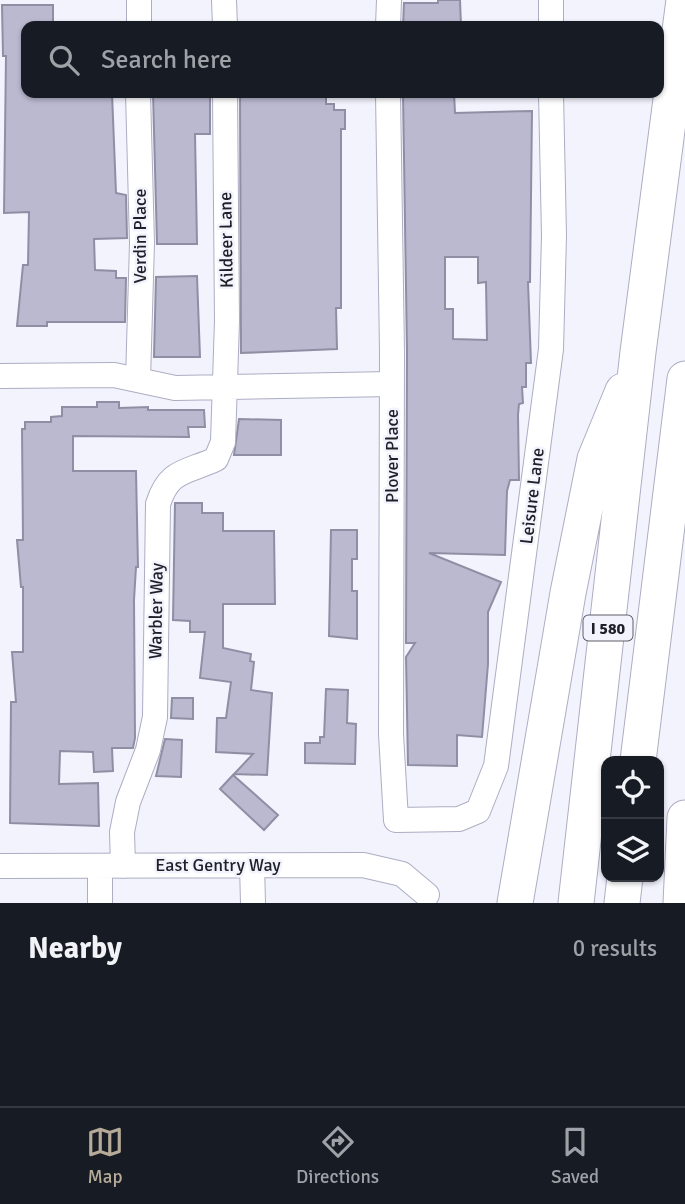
<!DOCTYPE html>
<html lang="en">
<head>
<meta charset="utf-8">
<style>
	:root { --surface:#171b24; --page:#20242c; --text:#f1f3f6; --muted:#9ea1a6; --line:#363941; --accent:#b6aa98 }
	body { margin:0; font-family:Signika,sans-serif; background:var(--page); color:var(--text) }
	.controls { position:absolute; right:21px; bottom:21px; display:grid; overflow:hidden; border-radius:14px; box-shadow:0 2px 5px #0004 }
	.controls button { width:63px; height:63px; display:grid; place-items:center; padding:0; border:0; border-bottom:2px solid var(--line); background:var(--surface); color:var(--text); font:35px sans-serif }
	.list { margin:0; padding:0; list-style:none }
	h2 { display:flex; justify-content:space-between; align-items:center; height:91px; margin:0; padding:0 28px; font-size:30px }
	h2 small { font-size:23px; font-weight:400; color:var(--muted) }
	.icon { flex:none; width:38px; height:38px; fill:none; stroke:currentColor; stroke-width:2; stroke-linecap:round; stroke-linejoin:round }
	.map { position:relative; flex:none; width:685px; height:903px; overflow:hidden }
	.search { position:absolute; background:var(--surface); box-shadow:0 2px 5px #0004; left:21px; right:21px; top:21px; height:77px; display:flex; align-items:center; gap:18px; box-sizing:border-box; padding:0 24px; border-radius:14px; color:var(--muted); font-size:26px }
	.sheet { height:203px; background:var(--surface) }
	nav { display:flex; justify-content:space-around; align-items:center; box-sizing:border-box; height:98px; border-top:2px solid var(--line); background:var(--surface); font-size:19px; color:var(--muted) }
	nav a { display:grid; justify-items:center; gap:4px }
	nav .on { color:var(--accent) }
	.map>svg:first-child { display:block }
</style>
</head>
<body>
<div class="map">
<svg width="685" height="903" viewBox="0 0 685 903">
	<rect width="100%" height="100%" fill="#f3f3fd"/>
	<path fill="#bab9d0" stroke="#8f8ea4" stroke-width="2" fill-rule="evenodd" d="M438,0H460L461,26H403L404,3H438Z
		M2,5H53V26H26V93H112L116,193L126,195L127,238L94,239L95,270L116,271V278H126L125,322H47V326H17L23,265H28L29,212L4,213L6,56H3Z
		M153,93H210V134H195L197,244H157Z
		M240,93H326V104H334V110H345V129H341V308H336L337,349L241,353Z
		M403,93H454L455,113L532,111L530,282H528L531,363H526V387H522L523,403L519,404L518,415L519,480H510L507,491L505,555L429,553L501,582L488,612V664L482,737L457,735V766L408,765L406,657L415,643H406L407,352ZM445,257H478V283L486,282L487,340L453,339V309H445Z
		M197,276L200,357H154L156,277Z
		M97,402H119V408L148,407V410H204L205,427H188L189,437L73,436V471H136L138,567H136L134,600L135,738L133,748H112L113,771L94,772L93,752L60,751L59,784L98,783L99,826L10,823L11,702H16L12,652H23V587H21L17,540H23L22,429H25V422H51V417L62,416V407H97Z
		M239,419L281,420V455H234Z
		M175,503H202V513H223V531H274L275,604H223V648L251,654L250,661L254,662L251,690L272,693L267,775L234,774L253,754L216,752L217,718H226L231,682L200,678L205,632H190V621L173,620Z
		M331,530H357V559H352V591H357V639L329,636Z
		M326,689L348,690L347,723L356,724L355,764L305,763V743H320V737H324Z
		M172,698H193V719L171,718Z
		M165,739L182,740L181,777L156,776Z
		M233,775L278,815L264,830L220,789Z"/>
	<g fill="none" stroke-linecap="round" stroke-linejoin="round">
		<g stroke="#adadc3" stroke-width="26">
			<path id="minor" d="M224,0L225,26
				M139,26V0
				M388,26L389,0
				M551,26V0
				M388,93L392,352L391,734L396,820L459,819L478,811L496,766L551,349L554,236L551,93
				M0,376L114,375L175,388L392,384
				M138,380L142,243L138,93
				M252,865L253,903
				M0,866L363,865L402,874L427,895
				M100,866V903
				M123,866L122,832L128,802L148,750L155,717L158,504C169,469 186,473 216,459L223,442L227,321L225,93"/>
		</g>
		<g stroke="#adadc3" stroke-width="37">
			<path id="highway" d="M638,761L685,379
				M515,903L568,593L595,459L623,391
				M576,903L638,352L684,0
				M622,903L625,877
				M681,903L685,818"/>
		</g>
		<use href="#minor" stroke="#fff" stroke-width="24"/>
		<use href="#highway" stroke="#fff" stroke-width="35"/>
	</g>
	<g text-anchor="middle" stroke-width="5" stroke-linejoin="round" paint-order="stroke">
		<rect fill="#f3f3fd" stroke="#5f5f68" stroke-width="2" x="583.5" y="615.5" width="49" height="25" rx="5"/>
		<g font-size="16" font-weight="bold" fill="#1f1f28">
			<text x="608" y="634">I 580</text>
		</g>
		<g font-size="18" fill="#1f1f28" stroke="#f3f3fd">
			<text transform="translate(140 236) rotate(-90)" y="6">Verdin Place</text>
			<text transform="translate(226 240) rotate(-91)" y="6">Kildeer Lane</text>
			<text transform="translate(392 456) rotate(-90)" y="6">Plover Place</text>
			<text transform="translate(532 496) rotate(-83)" y="6">Leisure Lane</text>
			<text transform="translate(156 611) rotate(-89)" y="6">Warbler Way</text>
			<text x="218" y="871">East Gentry Way</text>
		</g>
	</g>
</svg>
<div class="controls">
<button><svg class="icon" aria-label="locate" viewBox="0 0 24 24"><circle cx="12" cy="12" r="6"/><path d="M12 2v4M12 18v4M2 12h4M18 12h4"/></svg></button>
<button><svg class="icon" aria-label="layers" viewBox="0 0 24 24"><path d="M12 4l9 5-9 5-9-5zM3 14l9 5 9-5"/></svg></button>
</div>
<div class="search"><svg class="icon" aria-label="search" viewBox="0 0 24 24"><circle cx="10" cy="10" r="6"/><path d="M15 15l6 6"/></svg>Search here</div>
</div>
<section class="sheet">
<h2>Nearby<small>0 results</small></h2>
<ul class="list">
</ul>
</section>
<nav>
<a class="on"><svg class="icon" aria-label="map" viewBox="0 0 24 24"><path d="M3 6l6-2 6 2 6-2v14l-6 2-6-2-6 2zM9 4v14M15 6v14"/></svg>Map</a>
<a><svg class="icon" aria-label="directions" viewBox="0 0 24 24"><path d="M12 3l9 9-9 9-9-9zM9 14v-3h6M13 9l2 2-2 2"/></svg>Directions</a>
<a><svg class="icon" aria-label="saved" viewBox="0 0 24 24"><path d="M7 4h10v16l-5-4-5 4z"/></svg>Saved</a>
</nav>
</body>
</html>
